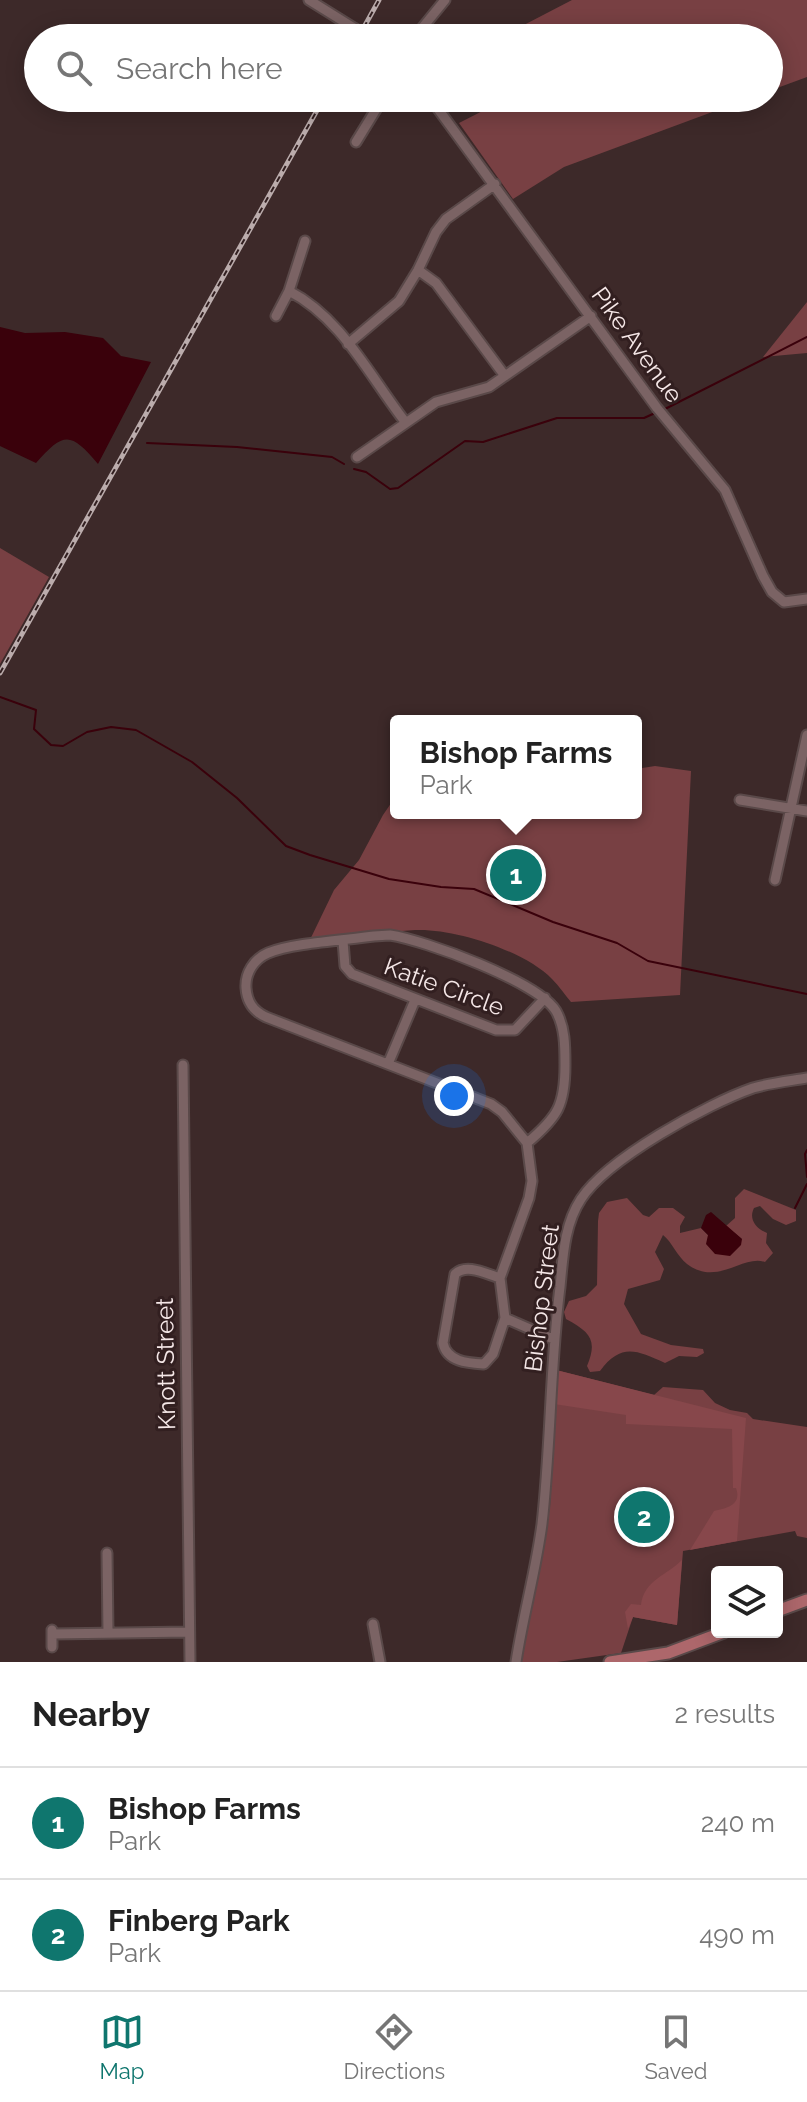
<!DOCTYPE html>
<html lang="en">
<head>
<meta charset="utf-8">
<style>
	:root { --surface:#fff; --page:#f2f2f2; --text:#222; --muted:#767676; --line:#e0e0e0; --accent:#0f766e }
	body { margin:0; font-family:Raleway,sans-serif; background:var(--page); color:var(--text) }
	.controls { position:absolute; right:24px; bottom:24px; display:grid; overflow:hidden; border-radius:8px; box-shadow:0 4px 20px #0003 }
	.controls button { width:72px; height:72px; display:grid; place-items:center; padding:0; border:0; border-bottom:2px solid var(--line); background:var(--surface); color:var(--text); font:40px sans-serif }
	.you { position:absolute; left:454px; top:1096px; width:28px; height:28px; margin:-20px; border:6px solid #fff; border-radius:50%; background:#1a73e8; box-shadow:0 0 0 12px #1a73e833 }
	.badge { display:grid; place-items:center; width:52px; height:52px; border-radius:50%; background:var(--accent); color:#fff; font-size:26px; font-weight:700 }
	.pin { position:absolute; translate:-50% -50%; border:4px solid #fff; box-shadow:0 2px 8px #0006 }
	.popup { position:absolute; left:390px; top:715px; width:252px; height:104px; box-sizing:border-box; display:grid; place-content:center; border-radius:8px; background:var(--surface); filter:drop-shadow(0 2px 6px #0005); font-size:26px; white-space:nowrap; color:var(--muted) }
	.popup b { font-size:30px; color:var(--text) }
	.popup::after { content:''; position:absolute; left:50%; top:100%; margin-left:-16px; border:16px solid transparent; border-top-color:var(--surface) }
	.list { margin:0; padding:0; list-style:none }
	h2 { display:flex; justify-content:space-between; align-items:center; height:104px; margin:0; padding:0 32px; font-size:34px }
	h2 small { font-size:26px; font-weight:400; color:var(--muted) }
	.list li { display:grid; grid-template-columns:52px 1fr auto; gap:24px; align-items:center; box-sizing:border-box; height:112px; padding:0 32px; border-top:2px solid var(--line) }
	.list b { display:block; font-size:30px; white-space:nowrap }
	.list p { margin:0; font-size:26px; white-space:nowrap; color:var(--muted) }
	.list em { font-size:26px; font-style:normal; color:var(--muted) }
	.icon { flex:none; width:44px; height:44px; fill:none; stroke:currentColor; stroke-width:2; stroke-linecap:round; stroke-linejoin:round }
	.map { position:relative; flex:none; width:807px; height:1662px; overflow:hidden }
	.search { position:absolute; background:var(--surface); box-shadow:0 4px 20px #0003; left:24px; right:24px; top:24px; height:88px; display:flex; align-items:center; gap:20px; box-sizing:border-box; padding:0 28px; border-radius:44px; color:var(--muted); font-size:30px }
	.sheet { height:328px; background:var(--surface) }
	nav { display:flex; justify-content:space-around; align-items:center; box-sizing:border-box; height:112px; border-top:2px solid var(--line); background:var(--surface); font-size:22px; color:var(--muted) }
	nav a { display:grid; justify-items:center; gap:4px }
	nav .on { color:var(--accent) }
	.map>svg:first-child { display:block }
</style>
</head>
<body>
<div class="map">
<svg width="807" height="1662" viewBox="0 0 807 1662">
	<rect width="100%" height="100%" fill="#3d2929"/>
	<path fill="#784043" d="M572,0H807V77L769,91V38L501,37Z
		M508,98H750L564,167L513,199L459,123Z
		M807,302V353L763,357Z
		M0,548L49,577L0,664Z
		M655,766L691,771L680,995L571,1002C565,995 559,986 552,979C525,951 454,928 415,930C379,932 342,941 306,948L334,890L359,860L383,815L396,796V813H636V769Z
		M744,1189L796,1210V1221L786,1225L773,1219L760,1206L754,1208C748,1220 757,1229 767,1233L766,1243L773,1253L765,1262C743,1254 717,1287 687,1264C677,1256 672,1242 663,1235L655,1252L664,1269L660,1280L628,1289L624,1304L641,1334L671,1345L703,1349L704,1353L697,1357L679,1356L665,1363C636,1350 621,1343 600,1371L590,1372L587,1366C598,1340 590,1332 566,1319L564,1312L569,1301L586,1296L597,1285L598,1221L599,1213L607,1202L627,1198L643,1215L649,1217L659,1208H673L685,1217L680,1226V1233L701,1228L708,1235L742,1239L726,1226L735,1218V1198Z
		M556,1370L654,1395L663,1387L703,1390L715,1403L730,1410L747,1413L753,1419L807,1427V1538L797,1536L795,1531L683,1551L677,1625L633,1617L621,1653L557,1662H521L550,1507Z"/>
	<path fill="#87474b" d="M556,1370L746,1418L737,1541L690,1550L714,1511C727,1508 742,1505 736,1488H733L732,1429L626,1424V1415L554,1404Z
		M682,1560L677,1625L633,1617L628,1629L625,1612L631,1604L641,1605C644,1580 666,1576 682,1560Z"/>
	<path fill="#3a010b" d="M0,327L25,333L65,332L103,338L121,356L151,362L98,464C71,432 64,431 36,463L0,446Z
		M711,1212L742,1239L741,1245L730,1256L715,1254L706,1244L708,1235L701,1228L706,1215Z"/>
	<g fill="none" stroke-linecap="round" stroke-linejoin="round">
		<path stroke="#3a010b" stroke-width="2" d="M665,409L807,337
			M147,443L237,447L332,457L344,464
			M354,469L366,472L390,489L398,488L465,441L483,442L557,418H644L655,413
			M0,697L36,710L34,729L51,745L63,746L87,732L111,727L136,730L192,762L237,798L286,846L310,855L389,879L441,887L474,889L553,922L617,943L648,961L807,994
			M807,1150L805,1154L807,1177
			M795,1208L807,1184"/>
		<g stroke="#5a4949" stroke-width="13">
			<path id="minor" d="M309,0L354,28
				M414,38L445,0
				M430,98L657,408L725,490L763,576L772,592L784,602L807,599
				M356,142L383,98
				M418,270L436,283L505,376
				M289,291C342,318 370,377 406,423
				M276,316L289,291L305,241
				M348,344L399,301L418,270L436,232L446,219L495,184
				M357,457L436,402L489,387L591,316
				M740,800L807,811
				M775,880L807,735
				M390,935C424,940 539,982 556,1011C565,1027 565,1046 565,1065C565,1105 558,1117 527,1143L502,1112L491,1104L266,1017C253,1011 247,1002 246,988C245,973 254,959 268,953C291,943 346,940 374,936Z
				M343,941L345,966L352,974L496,1030H515L545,998
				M388,1064L415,1000
				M183,1065L190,1662
				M527,1143L532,1181L529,1198L500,1278L505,1318L553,1339
				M500,1278C486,1274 467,1263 455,1274L443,1343C447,1362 468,1363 484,1364L493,1354L505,1318
				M107,1553L108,1633
				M373,1624L380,1662
				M52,1634L189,1632
				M52,1647V1630
				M516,1662C523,1616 536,1570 542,1524C551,1445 550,1366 560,1287C563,1257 564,1225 581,1199C607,1159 707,1104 753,1088C770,1083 789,1081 807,1078"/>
		</g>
		<g stroke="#5a4949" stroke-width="15">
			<path id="major" d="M777,1611L807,1600
				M610,1662L668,1653L724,1632"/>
		</g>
		<use href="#minor" stroke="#7b6364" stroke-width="9"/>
		<use href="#major" stroke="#ad676b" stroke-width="11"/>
		<g stroke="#bbacac" stroke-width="5">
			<path id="rail" d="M358,38L379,0
				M0,673L324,98"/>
		</g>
		<use href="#rail" stroke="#321f20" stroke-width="2" stroke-dasharray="6" stroke-linecap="butt"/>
		<g stroke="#5a4949" stroke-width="13" stroke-linecap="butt">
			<path id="minor-bridge" d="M354,28L367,36"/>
		</g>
		<use href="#minor-bridge" stroke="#7b6364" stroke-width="9"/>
	</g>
	<g text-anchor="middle" stroke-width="6" stroke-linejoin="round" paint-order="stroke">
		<g font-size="24" fill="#f5e7e7" stroke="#321f20">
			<text transform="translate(637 345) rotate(54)" y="8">Pike Avenue</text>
			<text transform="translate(444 987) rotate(20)" y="8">Katie Circle</text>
			<text transform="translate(542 1298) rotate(-83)" y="8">Bishop Street</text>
			<text transform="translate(166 1364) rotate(-91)" y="8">Knott Street</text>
		</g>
	</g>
</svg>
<div class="controls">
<button><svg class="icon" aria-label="layers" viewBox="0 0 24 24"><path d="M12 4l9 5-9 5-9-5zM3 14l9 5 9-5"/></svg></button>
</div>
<div class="you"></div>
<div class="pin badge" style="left:516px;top:875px">1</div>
<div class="popup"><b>Bishop Farms</b>Park</div>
<div class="pin badge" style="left:644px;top:1517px">2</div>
<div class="search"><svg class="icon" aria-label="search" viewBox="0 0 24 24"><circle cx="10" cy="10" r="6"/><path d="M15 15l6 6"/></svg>Search here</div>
</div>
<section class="sheet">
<h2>Nearby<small>2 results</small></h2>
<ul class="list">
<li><span class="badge">1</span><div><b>Bishop Farms</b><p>Park</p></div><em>240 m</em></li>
<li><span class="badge">2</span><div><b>Finberg Park</b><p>Park</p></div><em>490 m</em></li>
</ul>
</section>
<nav>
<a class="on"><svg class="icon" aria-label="map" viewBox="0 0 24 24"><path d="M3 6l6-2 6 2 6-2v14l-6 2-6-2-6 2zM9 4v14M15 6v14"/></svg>Map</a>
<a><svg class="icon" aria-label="directions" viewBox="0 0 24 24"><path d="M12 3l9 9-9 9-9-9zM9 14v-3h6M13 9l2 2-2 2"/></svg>Directions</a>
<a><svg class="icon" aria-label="saved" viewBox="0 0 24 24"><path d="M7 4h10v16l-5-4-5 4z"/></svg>Saved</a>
</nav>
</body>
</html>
